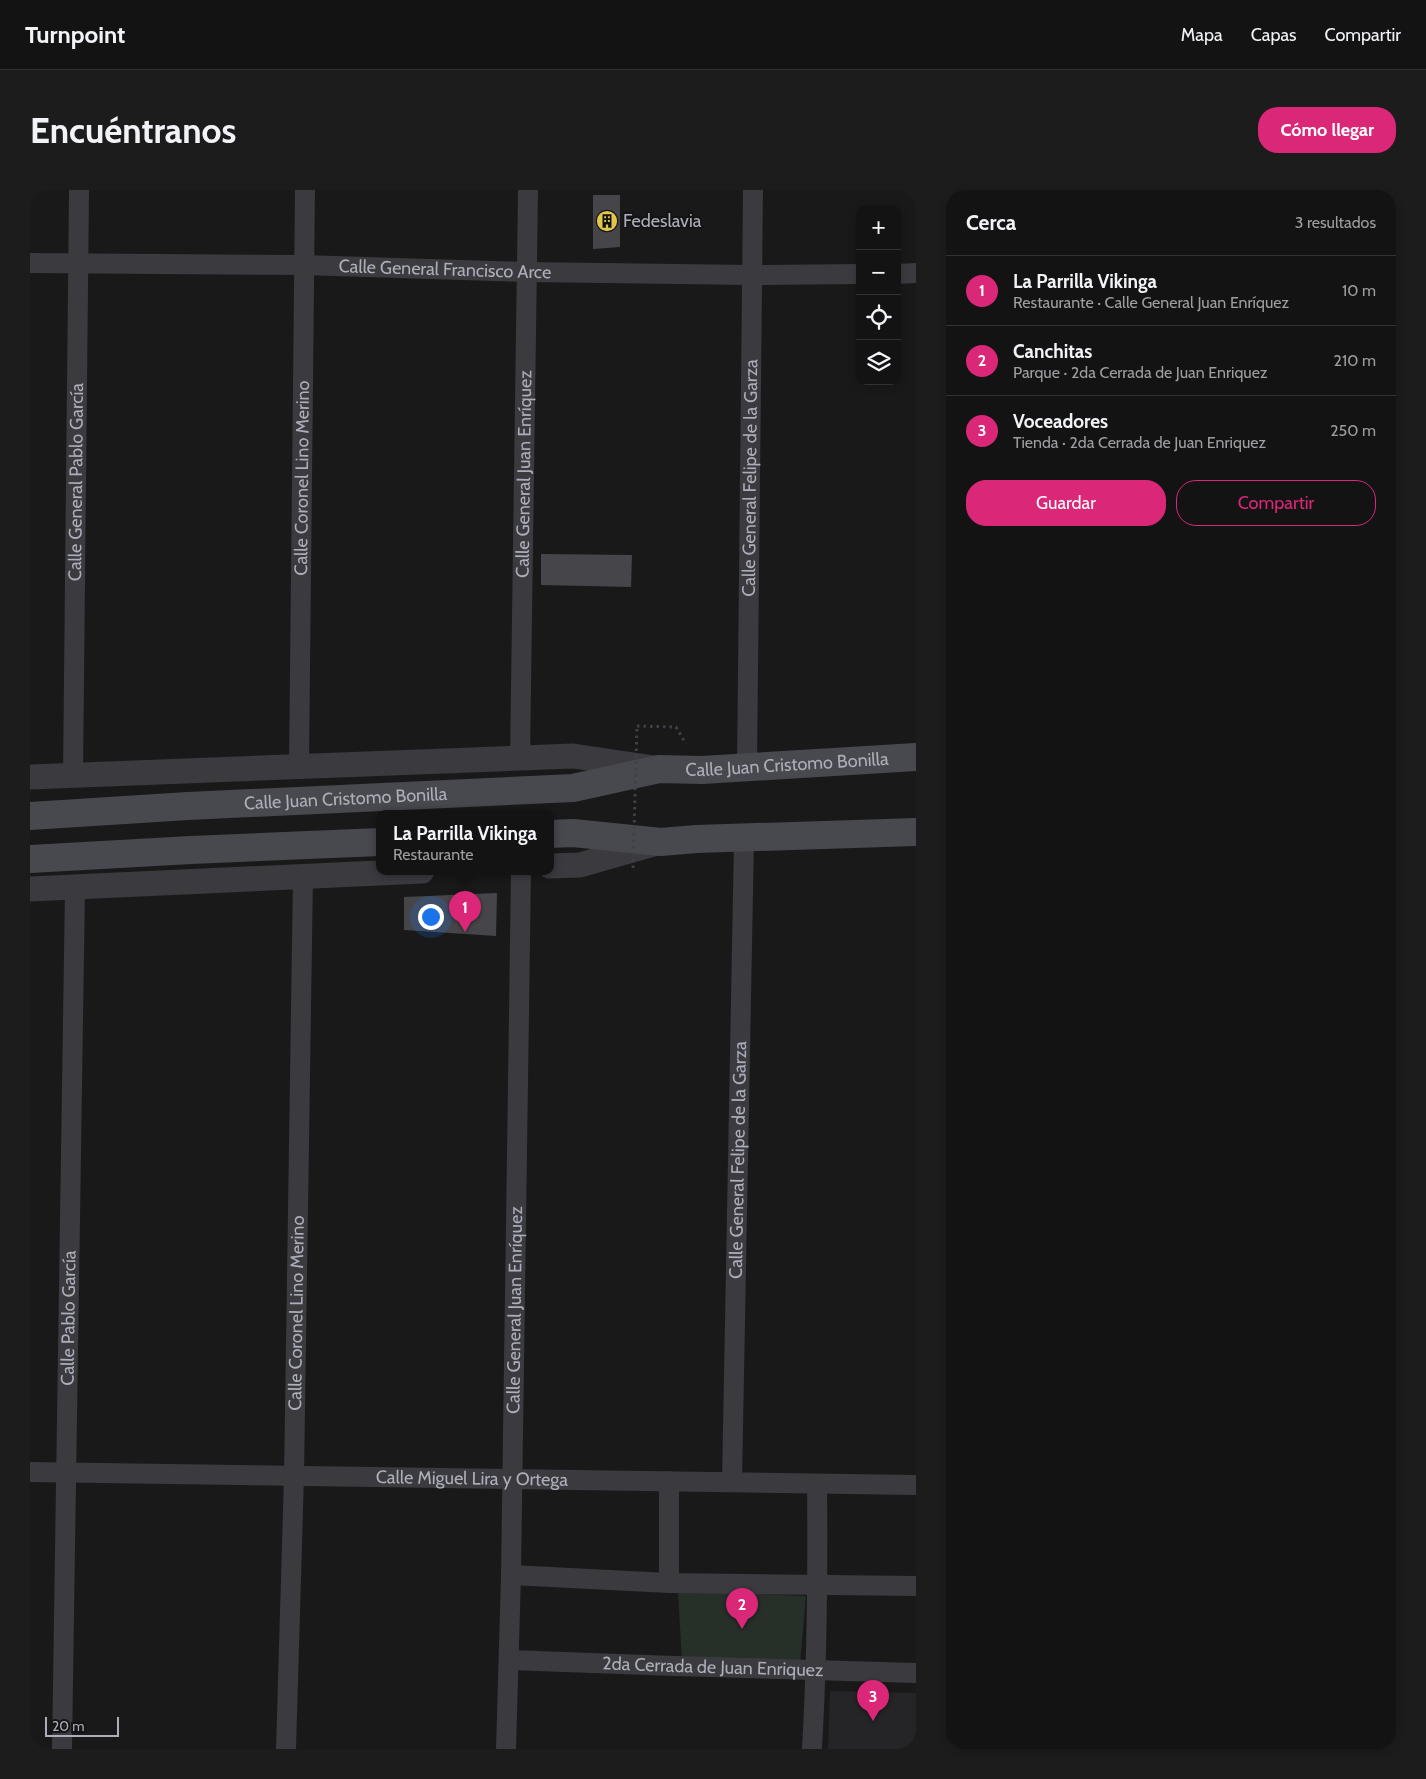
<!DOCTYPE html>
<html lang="es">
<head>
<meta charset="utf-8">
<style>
	:root { --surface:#131314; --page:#1c1c1d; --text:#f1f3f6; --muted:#9d9ea0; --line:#323234; --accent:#db2777 }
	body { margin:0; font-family:Cabin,sans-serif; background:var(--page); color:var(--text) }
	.controls { position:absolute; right:15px; top:15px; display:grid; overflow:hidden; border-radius:10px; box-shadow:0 2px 8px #0003 }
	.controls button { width:45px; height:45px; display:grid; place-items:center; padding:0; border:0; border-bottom:1px solid var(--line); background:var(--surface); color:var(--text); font:25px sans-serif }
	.scale { position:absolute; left:15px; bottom:12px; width:74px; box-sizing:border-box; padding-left:5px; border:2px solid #acaeb9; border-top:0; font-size:14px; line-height:18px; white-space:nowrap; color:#acaeb9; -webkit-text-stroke:4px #141415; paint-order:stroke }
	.you { position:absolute; left:400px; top:726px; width:18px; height:18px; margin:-12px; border:4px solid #fff; border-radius:50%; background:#1a73e8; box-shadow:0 0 0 8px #1a73e833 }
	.badge { display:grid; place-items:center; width:32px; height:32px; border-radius:50%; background:var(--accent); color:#fff; font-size:16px; font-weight:700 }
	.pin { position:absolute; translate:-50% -41px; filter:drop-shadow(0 1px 2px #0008) }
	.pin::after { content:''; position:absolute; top:26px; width:18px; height:15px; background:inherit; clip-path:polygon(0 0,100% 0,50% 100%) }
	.popup { position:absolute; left:346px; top:620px; width:178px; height:65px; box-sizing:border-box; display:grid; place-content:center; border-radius:10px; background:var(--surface); filter:drop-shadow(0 1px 4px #0005); font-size:16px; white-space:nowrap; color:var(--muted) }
	.popup b { font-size:19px; color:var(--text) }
	.popup::after { content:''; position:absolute; left:50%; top:100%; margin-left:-10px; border:10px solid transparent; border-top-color:var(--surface) }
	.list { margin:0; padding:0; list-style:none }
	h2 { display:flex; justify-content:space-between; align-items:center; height:65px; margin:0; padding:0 20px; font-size:21px }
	h2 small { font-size:16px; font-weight:400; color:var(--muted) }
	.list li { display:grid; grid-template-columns:32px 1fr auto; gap:15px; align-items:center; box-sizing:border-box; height:70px; padding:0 20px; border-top:1px solid var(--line) }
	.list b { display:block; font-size:19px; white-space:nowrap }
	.list p { margin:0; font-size:16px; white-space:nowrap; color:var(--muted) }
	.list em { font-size:16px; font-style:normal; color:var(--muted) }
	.actions { display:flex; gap:10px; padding:15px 20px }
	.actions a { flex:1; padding:11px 0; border:1px solid var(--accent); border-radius:20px; text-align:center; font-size:18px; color:var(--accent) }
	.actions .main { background:var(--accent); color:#fff }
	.icon { flex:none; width:28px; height:28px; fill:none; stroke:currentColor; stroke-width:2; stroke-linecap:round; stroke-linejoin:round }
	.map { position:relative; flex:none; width:886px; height:1559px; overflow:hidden; border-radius:20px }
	header { display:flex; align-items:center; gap:30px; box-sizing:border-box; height:70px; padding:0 25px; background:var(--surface); border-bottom:1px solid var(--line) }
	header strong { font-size:24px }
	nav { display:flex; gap:28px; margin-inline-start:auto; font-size:18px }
	.intro { display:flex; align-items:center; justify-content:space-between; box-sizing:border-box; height:120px; padding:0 30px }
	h1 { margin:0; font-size:35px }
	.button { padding:12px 22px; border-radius:20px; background:var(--accent); color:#fff; font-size:18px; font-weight:700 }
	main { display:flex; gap:30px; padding:0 30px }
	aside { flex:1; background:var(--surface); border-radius:20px; box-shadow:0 2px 8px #0003 }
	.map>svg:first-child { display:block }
</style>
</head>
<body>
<header>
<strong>Turnpoint</strong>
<nav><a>Mapa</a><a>Capas</a><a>Compartir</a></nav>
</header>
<div class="intro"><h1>Encuéntranos</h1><a class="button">Cómo llegar</a></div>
<main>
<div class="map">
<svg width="886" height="1559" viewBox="0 0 886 1559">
	<rect width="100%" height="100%" fill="#19191a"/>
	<path fill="#252527" d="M800,1501L886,1503V1559H798Z"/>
	<path fill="#272f29" d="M648,1401L776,1406L770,1473L652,1472Z"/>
	<path fill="#46464a" d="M563,5H590V57L563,59Z
		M511,364L602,365L601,397L511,395Z
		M467,703L466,746L374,740V707Z"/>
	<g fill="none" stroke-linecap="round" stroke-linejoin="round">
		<path stroke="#404146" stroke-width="3" stroke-dasharray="2.5 4" stroke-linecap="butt" d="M607,536L646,537L656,554"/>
		<g stroke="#3a3a3f" stroke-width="20">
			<path id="s1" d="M0,73L273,75L497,82L721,85L830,84"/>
			<path d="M867,84L886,83"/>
			<path id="s2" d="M490,569L498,0"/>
			<path id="s3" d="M269,576L275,0"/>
			<path id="s4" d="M717,577L723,0"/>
			<path id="s5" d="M43,586L49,0"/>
			<path id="s6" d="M0,1282L886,1295"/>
			<path d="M639,1291V1393"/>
			<path id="s7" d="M702,1292L714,648"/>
			<path d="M481,1385L639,1393L886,1396"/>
			<path id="s8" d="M479,1470L645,1476L886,1483"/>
			<path id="s9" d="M32,1559L45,698"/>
			<path id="s10" d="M256,1559L264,1286L273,686"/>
			<path id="s11" d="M476,1559L481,1385L491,681"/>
			<path d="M782,1559C787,1471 788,1383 787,1294"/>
		</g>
		<path stroke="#3a3a3f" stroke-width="25" d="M0,587L543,566L624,578
			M520,676L550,675L627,653
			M0,699L392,681"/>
		<g stroke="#48494f" stroke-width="28">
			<path id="s12" d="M0,626L158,616L543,598L629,579L672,580L886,567"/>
			<path d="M520,644L543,643L631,652L666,649L886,642"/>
			<path d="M0,669L161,660L350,652"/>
		</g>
		<path stroke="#404146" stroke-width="3" stroke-dasharray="2.5 4" stroke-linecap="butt" d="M603,678L607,536"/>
	</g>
	<defs>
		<g id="building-disc" transform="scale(1.125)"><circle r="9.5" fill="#e2c649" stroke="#141415"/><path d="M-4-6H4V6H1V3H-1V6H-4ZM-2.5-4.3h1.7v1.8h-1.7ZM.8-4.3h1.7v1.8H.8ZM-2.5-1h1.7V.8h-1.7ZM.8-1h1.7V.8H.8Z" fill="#111"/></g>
	</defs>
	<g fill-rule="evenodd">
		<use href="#building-disc" x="577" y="31"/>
	</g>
	<g text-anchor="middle" stroke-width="4" stroke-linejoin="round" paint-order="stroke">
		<g font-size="18" fill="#acaeb9" stroke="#141415" text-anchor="start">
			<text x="593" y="37">Fedeslavia</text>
		</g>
		<g font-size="18" fill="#acaeb9" stroke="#141415">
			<text dy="6" stroke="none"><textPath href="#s1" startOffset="415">Calle General Francisco Arce</textPath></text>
			<text dy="6" stroke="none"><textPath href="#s2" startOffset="285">Calle General Juan Enríquez</textPath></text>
			<text dy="6" stroke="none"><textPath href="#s3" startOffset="288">Calle Coronel Lino Merino</textPath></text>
			<text dy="6" stroke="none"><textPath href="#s4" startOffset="289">Calle General Felipe de la Garza</textPath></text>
			<text dy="6" stroke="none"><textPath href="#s5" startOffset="294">Calle General Pablo García</textPath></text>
			<text dy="6" stroke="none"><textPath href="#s12" startOffset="760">Calle Juan Cristomo Bonilla</textPath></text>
			<text dy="6" stroke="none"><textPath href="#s12" startOffset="316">Calle Juan Cristomo Bonilla</textPath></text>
			<text dy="6" stroke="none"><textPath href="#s7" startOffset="322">Calle General Felipe de la Garza</textPath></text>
			<text dy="6" stroke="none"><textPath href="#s11" startOffset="439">Calle General Juan Enríquez</textPath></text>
			<text dy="6" stroke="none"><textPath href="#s10" startOffset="436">Calle Coronel Lino Merino</textPath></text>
			<text dy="6" stroke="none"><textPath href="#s9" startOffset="431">Calle Pablo García</textPath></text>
			<text dy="6" stroke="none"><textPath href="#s6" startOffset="442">Calle Miguel Lira y Ortega</textPath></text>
			<text dy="6" stroke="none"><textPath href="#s8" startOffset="204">2da Cerrada de Juan Enriquez</textPath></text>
		</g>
	</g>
</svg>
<div class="controls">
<button>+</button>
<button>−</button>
<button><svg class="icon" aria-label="locate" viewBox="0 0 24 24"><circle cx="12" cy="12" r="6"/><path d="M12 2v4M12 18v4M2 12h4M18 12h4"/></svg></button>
<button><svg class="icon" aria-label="layers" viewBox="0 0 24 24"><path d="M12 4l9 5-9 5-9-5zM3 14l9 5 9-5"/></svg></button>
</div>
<div class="scale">20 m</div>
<div class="you"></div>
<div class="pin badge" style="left:435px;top:742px">1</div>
<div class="popup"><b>La Parrilla Vikinga</b>Restaurante</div>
<div class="pin badge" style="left:712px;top:1439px">2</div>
<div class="pin badge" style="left:843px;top:1531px">3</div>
</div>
<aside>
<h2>Cerca<small>3 resultados</small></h2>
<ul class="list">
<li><span class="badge">1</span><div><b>La Parrilla Vikinga</b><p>Restaurante · Calle General Juan Enríquez</p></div><em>10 m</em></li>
<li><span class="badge">2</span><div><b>Canchitas</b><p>Parque · 2da Cerrada de Juan Enriquez</p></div><em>210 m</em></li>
<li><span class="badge">3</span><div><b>Voceadores</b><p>Tienda · 2da Cerrada de Juan Enriquez</p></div><em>250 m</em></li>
</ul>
<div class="actions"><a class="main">Guardar</a><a>Compartir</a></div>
</aside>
</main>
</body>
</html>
